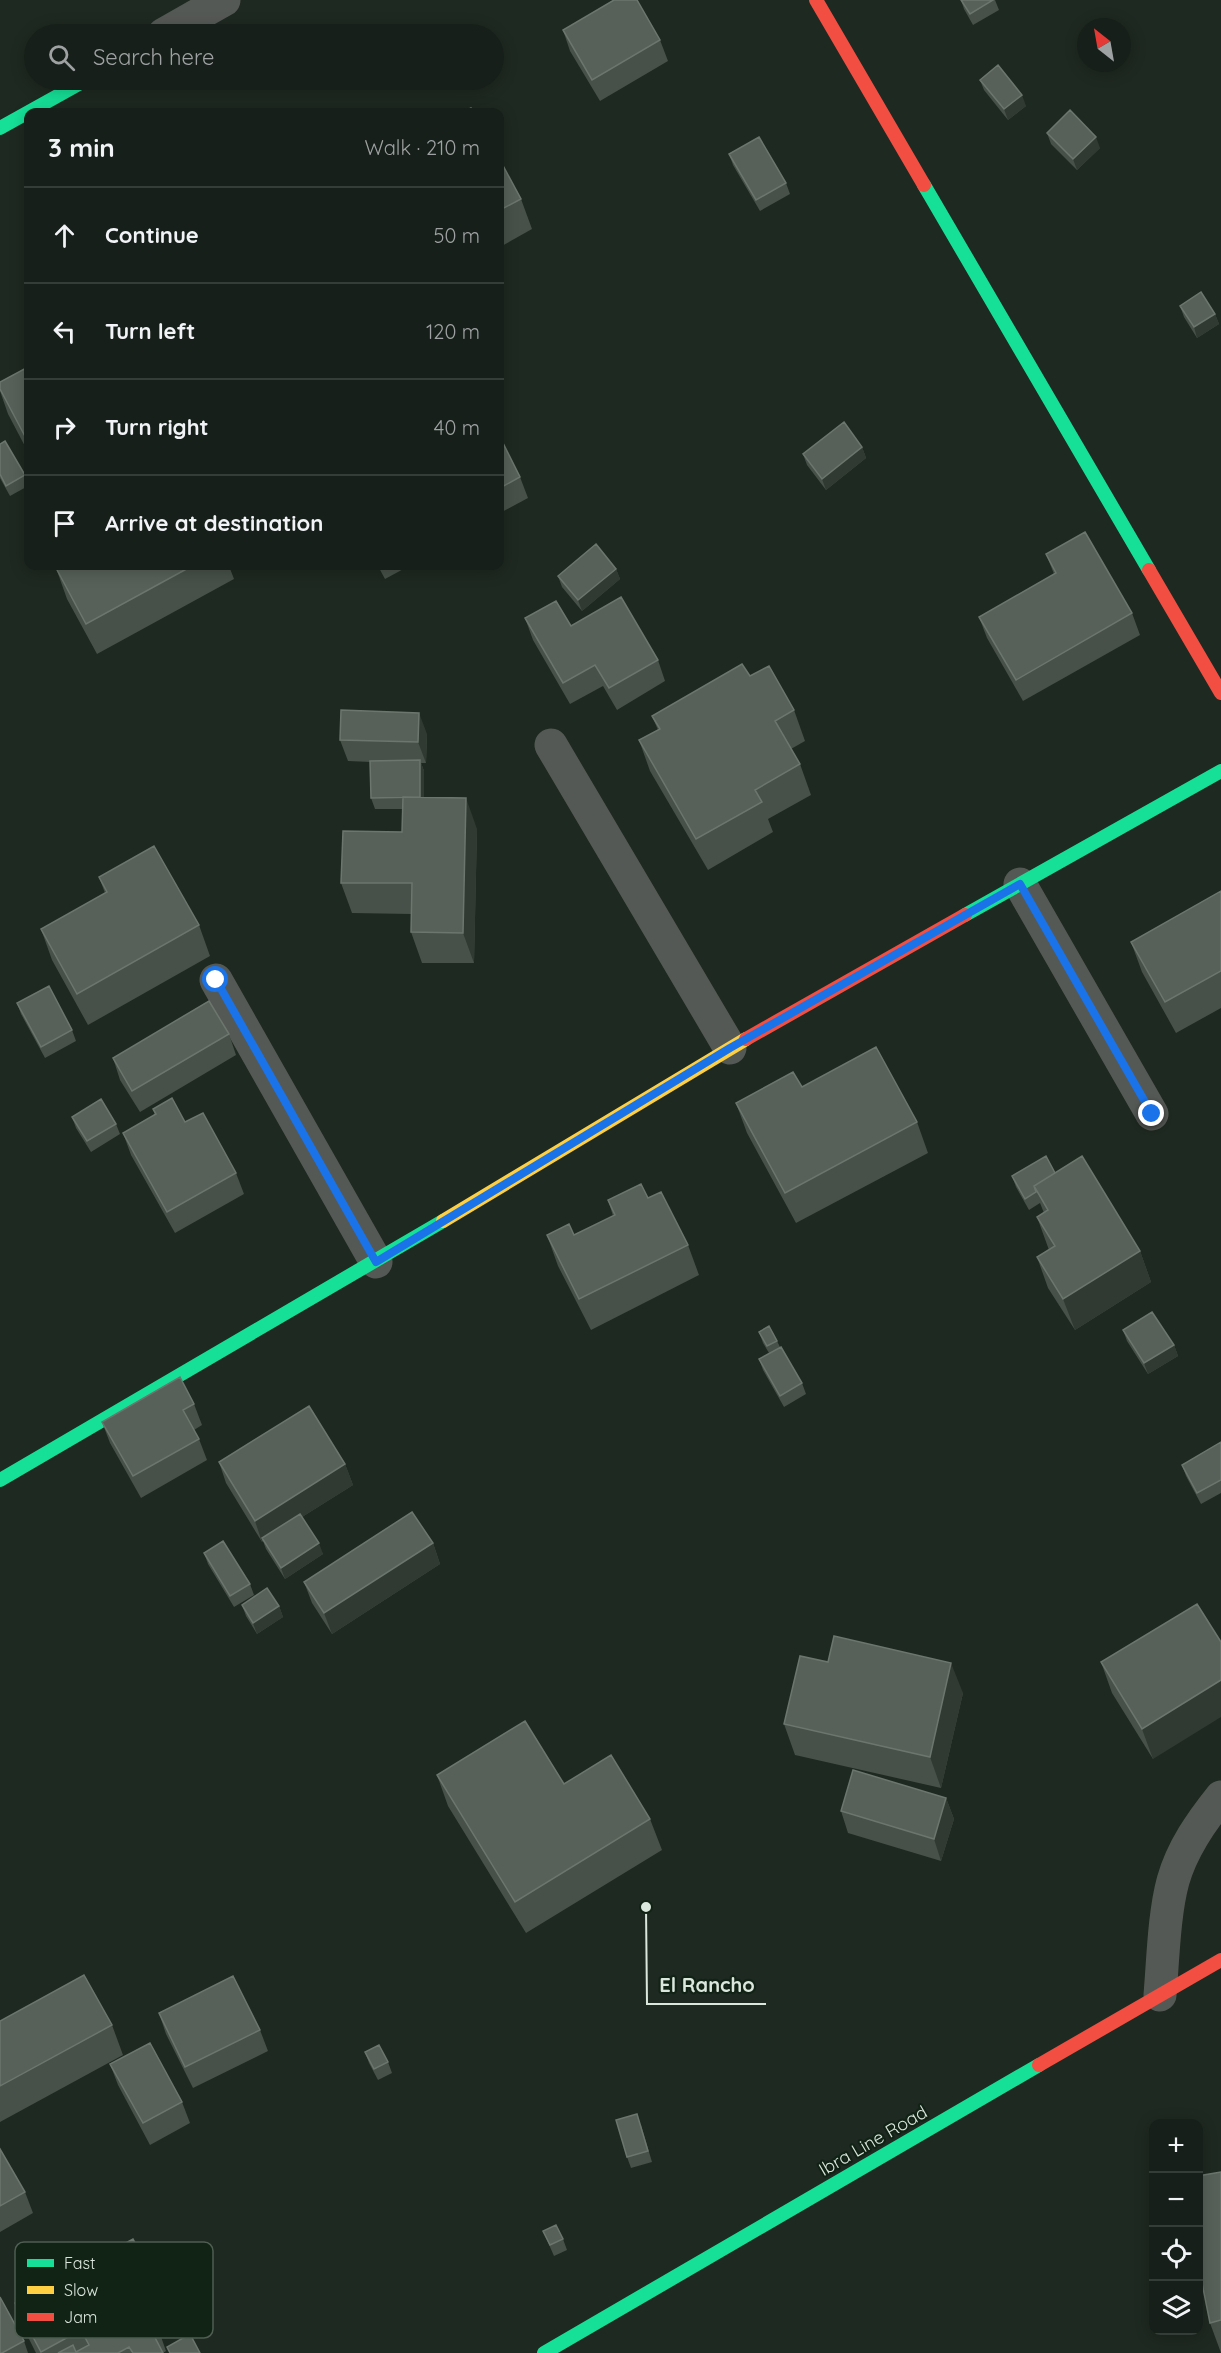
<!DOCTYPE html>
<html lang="en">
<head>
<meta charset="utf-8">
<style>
	:root { --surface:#161f19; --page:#232c26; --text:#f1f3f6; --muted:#9ea2a2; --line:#353d38 }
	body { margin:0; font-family:Quicksand,sans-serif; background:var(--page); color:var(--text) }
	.controls { position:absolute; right:18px; bottom:18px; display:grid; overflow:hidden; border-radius:12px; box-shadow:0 3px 15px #0003 }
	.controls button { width:54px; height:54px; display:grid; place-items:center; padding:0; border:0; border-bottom:2px solid var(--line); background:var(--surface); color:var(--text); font:30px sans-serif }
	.compass { position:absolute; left:1077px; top:18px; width:54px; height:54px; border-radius:50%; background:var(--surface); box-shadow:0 3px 15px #0003; rotate:329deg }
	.stop { position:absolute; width:18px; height:18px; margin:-14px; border:4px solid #1a73e8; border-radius:50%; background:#fff }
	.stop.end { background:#1a73e8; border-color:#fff; box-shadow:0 2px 6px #0008 }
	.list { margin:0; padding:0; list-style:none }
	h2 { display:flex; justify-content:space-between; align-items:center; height:78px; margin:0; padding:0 24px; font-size:26px }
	h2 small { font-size:20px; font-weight:400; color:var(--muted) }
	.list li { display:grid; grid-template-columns:39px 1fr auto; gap:18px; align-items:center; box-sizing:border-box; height:96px; padding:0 24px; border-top:2px solid var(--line) }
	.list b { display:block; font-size:22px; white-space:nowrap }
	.list em { font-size:20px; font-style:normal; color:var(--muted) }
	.icon { flex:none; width:33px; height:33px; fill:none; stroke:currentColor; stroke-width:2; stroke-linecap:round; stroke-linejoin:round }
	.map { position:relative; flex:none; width:1221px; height:2353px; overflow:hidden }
	.search { position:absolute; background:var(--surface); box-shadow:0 3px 15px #0003; left:24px; top:24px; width:480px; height:66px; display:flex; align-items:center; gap:15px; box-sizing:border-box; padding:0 21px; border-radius:33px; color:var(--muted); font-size:22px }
	.panel { position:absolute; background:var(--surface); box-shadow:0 3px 15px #0003; left:24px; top:108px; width:480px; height:462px; border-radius:12px }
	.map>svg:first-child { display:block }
</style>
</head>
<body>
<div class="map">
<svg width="1221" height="2353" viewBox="0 0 1221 2353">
	<rect width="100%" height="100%" fill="#1e2921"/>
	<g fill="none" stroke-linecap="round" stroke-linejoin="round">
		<path stroke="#555955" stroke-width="33" d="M164,34L224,0
			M551,745L730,1048
			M1020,884L1152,1114
			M216,980L376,1262
			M1160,1995C1163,1960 1164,1914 1173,1881C1182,1849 1201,1822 1221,1797"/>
		<path stroke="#16e098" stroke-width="14" d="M0,128L86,80
			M924,185L1149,570
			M965,915L1221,771
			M0,1480L443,1221
			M544,2353L1039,2065"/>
		<path stroke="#ffcf43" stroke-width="14" d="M443,1221L746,1039"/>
		<path stroke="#f24e42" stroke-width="14" d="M816,0L924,185
			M1149,570L1221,693
			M746,1039L965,915
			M1039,2065L1221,1960"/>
	</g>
	<path fill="#475049" d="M961,0H995L999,10L973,25L964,9Z
		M563,30L660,40L668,61L600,101L570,51Z
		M980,80L1026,106L1008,120L984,90Z
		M1047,133L1100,148L1077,170L1051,144Z
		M729,154L786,183L790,194L760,211L733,165Z
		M500,160L521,199L532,229L500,247Z
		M1180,306L1215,314L1219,324L1197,338L1184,317Z
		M28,367V452L8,414L0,391V382Z
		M500,437L520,477L528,498L500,513Z
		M0,444L25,475L28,485V486L10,496L0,478Z
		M862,447L866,458L826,490L807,465L803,454Z
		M1046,554L1132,613L1140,635L1023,701L987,638L979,617L1054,574Z
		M62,566H229L234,579L97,654L67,599L56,568Z
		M378,566H409L385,579Z
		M616,569L620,579L582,611L562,587L558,576Z
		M525,618L571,626L658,660L665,681L617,710L603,686L570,704L533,640Z
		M750,676L794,710L805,741L791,749L800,764L811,795L768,819L773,832L708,870L650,771L639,740L658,730L652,716Z
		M427,734L426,763H421L424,771V798L477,829L474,963H422L411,932V914L352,913L341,883L402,832L403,809H375L371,798V762L348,761L340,740Z
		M99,877L199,925L210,956L88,1025L52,960L41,929L105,893Z
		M1221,891V1008L1176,1033L1142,972L1131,942Z
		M17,1003L72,1030L76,1041L45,1058L21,1014Z
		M229,1034L236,1055L140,1112L120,1080L113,1058Z
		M802,1087L917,1122L928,1153L796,1223L747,1133L736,1103Z
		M153,1109L236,1173L244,1194L175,1233L131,1155L123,1133L155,1115Z
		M72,1117L116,1124L120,1134L91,1152L76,1128Z
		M1055,1173L1140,1251L1151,1282L1075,1330L1048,1288L1037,1257L1049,1250L1037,1217L1044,1213L1040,1203L1029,1210L1016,1187L1012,1176Z
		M648,1198L688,1245L699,1275L591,1330L558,1266L547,1235H574L613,1216L608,1200Z
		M1123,1330L1174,1345L1178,1356L1148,1374L1127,1341Z
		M759,1332L777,1341L780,1347L802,1383L806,1394L784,1407L763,1370L759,1359L769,1353L763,1343Z
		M194,1404L202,1425L194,1430L199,1439L207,1460L141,1498L110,1443L102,1422Z
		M1221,1442V1493L1201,1504L1186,1476L1182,1465Z
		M219,1462L345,1464L353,1485L302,1517L323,1554L285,1579L266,1549L263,1541L262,1542L226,1483Z
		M433,1543L440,1564L332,1634L312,1603L304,1582Z
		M204,1553L250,1584L254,1595L234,1607L208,1564Z
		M242,1605L279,1606L283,1617L257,1634L246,1616Z
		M1221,1642L1153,1759L1112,1693L1101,1662Z
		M963,1693L941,1788L795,1755L784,1724Z
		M437,1775L650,1819L662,1850L526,1933L448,1806Z
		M946,1798L954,1819L941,1861L848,1833L841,1811Z
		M159,2013L260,2030L268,2051L193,2088L166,2034Z
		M0,2021L112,2025L123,2055L0,2122Z
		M365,2052L388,2062L392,2073L378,2080L369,2063Z
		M110,2064L182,2102L190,2123L150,2145L118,2085Z
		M641,2125L652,2162L631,2168L627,2157Z
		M0,2149L25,2192L33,2213L0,2232Z
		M1221,2172V2353L1210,2323Z
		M543,2231L563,2239L567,2250L554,2256Z
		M162,2293L173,2324L159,2331L166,2351L163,2353H36L26,2333L15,2303Z
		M24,2341L28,2353H0Z"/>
	<path fill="#303a32" d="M1022,95L1026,106L1008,120L1004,109Z
		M1096,137L1100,148L1077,170L1073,159Z
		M1215,314L1219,324L1197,338L1194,327Z
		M862,447L866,458L826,490L822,479Z
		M616,569L620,579L582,611L578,600Z
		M419,713L427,734L426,763L418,742Z
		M420,760L424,771V808L420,797Z
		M466,798L477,829L474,963L463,933Z
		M1140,1251L1151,1282L1075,1330L1063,1299Z
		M1174,1345L1178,1356L1148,1374L1144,1363Z
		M345,1464L353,1485L264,1541L262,1538V1542L255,1521Z
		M319,1543L323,1554L285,1579L281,1568Z
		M433,1543L440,1564L332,1634L324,1613Z
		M279,1606L283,1617L257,1634L253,1623Z
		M951,1663L963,1693L941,1788L930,1757Z
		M1221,1680V1717L1153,1759L1142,1729Z
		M946,1798L954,1819L941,1861L934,1839Z"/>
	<path fill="#576159" stroke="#6c766e" stroke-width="1.5" d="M614,0H637L660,40L592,80L563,30Z
		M961,0H993L970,14Z
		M998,65L1022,95L1004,109L980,80Z
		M471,108L474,112H463Z
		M1070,110L1096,137L1073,159L1047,133Z
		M759,137L786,183L756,200L729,154Z
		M500,160L521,199L500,210Z
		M1201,292L1215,314L1194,327L1180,306Z
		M28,367V442L0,389V382Z
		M844,422L862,447L822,479L803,454Z
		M500,437L520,477L500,488Z
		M5,441L25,475L6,486L0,474V444Z
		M1085,532L1132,613L1016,680L979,617L1056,573L1046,554Z
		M596,544L616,569L578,600L558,576Z
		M62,566H192L86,624L56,568Z
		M621,597L658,660L609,688L595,665L563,683L525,618L556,601L571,626Z
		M742,664L750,676L769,666L794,710L775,721L800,764L755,790L762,802L696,839L639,740L660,729L652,716Z
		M341,710L419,713L418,742L340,740Z
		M420,760V797L371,798L370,761Z
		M403,797L466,798L463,933L411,932L412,883H341L343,831L402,832Z
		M154,846L199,925L77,994L41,929L107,892L99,877Z
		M1221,891V971L1165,1002L1131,942Z
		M49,986L72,1030L41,1047L17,1003Z
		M209,1001L229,1034L132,1091L113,1058Z
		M876,1047L917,1122L785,1193L736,1103L793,1072L802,1087Z
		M172,1098L185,1122L203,1113L236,1173L167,1212L123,1133L156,1114L153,1109Z
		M101,1099L116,1124L87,1141L72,1117Z
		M1046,1156L1055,1173L1034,1186L1036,1192L1025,1199L1012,1176Z
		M1082,1156L1140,1251L1063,1299L1037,1257L1055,1246L1037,1217L1048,1210L1034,1186Z
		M641,1184L648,1198L661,1192L688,1245L579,1299L547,1235L569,1224L574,1235L615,1215L608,1200Z
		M1152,1312L1174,1345L1144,1363L1123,1330Z
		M769,1326L777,1341L767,1346L759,1332Z
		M781,1347L802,1383L780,1396L759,1359Z
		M180,1377L194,1404L183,1410L199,1439L133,1476L102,1422Z
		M309,1406L345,1464L255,1521L219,1462Z
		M1221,1442V1480L1197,1493L1182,1465Z
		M412,1512L433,1543L324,1613L304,1582Z
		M300,1514L319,1543L281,1568L262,1538Z
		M223,1541L250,1584L230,1596L204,1553Z
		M267,1588L279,1606L253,1623L242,1605Z
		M1197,1604L1221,1642V1680L1142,1729L1101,1662Z
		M834,1636L951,1663L930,1757L784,1724L800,1656L828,1662Z
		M525,1721L564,1784L611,1755L650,1819L515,1902L437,1775Z
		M853,1770L946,1798L934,1839L841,1811Z
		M84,1975L112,2025L0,2086V2021Z
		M233,1976L260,2030L185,2067L159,2013Z
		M150,2043L182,2102L143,2123L110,2064Z
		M379,2045L388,2062L374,2069L365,2052Z
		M637,2114L648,2151L627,2157L616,2120Z
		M0,2149L25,2192L0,2206Z
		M1221,2172V2320L1210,2323L1198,2263V2176Z
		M556,2225L563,2239L550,2245L543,2231Z
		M133,2239L162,2293L146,2302L155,2320L148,2324L163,2353H133L129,2347L118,2353H58L73,2345L76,2352L89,2345L81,2330L41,2352L15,2303Z
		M0,2297L24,2341L2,2353H0Z
		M190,2334L200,2353H170L167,2347Z"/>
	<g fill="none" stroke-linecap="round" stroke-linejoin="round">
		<path stroke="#1a73e8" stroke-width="8" d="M216,980L376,1262L730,1048L1020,884L1152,1114"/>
	</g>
	<g text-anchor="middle" stroke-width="4.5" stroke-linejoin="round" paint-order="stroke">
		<g font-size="18" fill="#dbe7dd" stroke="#112315">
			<text transform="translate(873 2141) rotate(-30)" y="6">Ibra Line Road</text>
		</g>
	</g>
	<rect x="15" y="2242" width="198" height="96" rx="9" fill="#112315" stroke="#4e5e51" stroke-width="1.5"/>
	<rect x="27" y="2259" width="27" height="8" fill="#16e098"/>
	<rect x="27" y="2286" width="27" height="8" fill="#ffcf43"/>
	<rect x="27" y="2313" width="27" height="8" fill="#f24e42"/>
	<g font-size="16" fill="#dbe7dd">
		<text x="64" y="2269">Fast</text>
		<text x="64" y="2296">Slow</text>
		<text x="64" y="2323">Jam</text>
	</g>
	<path fill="none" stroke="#dbe7dd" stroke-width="2" d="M646 1907L647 2004H766"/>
	<circle fill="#dbe7dd" stroke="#112315" stroke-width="2" cx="646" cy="1907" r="6"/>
	<g font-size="20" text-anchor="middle" font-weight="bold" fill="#dbe7dd" stroke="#112315" stroke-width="4.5" stroke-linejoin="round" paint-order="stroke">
		<text x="707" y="1992">El Rancho</text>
	</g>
</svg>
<div class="controls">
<button>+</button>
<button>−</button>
<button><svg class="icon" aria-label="locate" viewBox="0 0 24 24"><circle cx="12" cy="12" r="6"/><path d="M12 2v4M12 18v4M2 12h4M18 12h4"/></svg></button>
<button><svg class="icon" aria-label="layers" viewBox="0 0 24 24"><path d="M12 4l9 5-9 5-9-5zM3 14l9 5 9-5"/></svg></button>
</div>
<svg class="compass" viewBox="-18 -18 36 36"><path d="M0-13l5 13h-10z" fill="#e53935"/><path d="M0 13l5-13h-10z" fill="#9ea2a2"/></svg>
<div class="stop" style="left:216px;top:980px"></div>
<div class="stop end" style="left:1152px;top:1114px"></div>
<div class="search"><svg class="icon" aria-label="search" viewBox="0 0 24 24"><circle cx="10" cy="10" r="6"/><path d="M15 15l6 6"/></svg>Search here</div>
<section class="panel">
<h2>3 min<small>Walk · 210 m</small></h2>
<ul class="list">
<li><svg class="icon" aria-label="ahead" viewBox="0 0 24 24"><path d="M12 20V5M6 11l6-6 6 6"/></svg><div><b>Continue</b></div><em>50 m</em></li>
<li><svg class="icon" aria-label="left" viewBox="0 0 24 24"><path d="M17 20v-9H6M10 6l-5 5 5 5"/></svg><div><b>Turn left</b></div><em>120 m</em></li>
<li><svg class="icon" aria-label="right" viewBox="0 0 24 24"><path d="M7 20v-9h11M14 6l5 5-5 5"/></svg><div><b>Turn right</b></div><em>40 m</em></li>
<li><svg class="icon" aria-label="arrive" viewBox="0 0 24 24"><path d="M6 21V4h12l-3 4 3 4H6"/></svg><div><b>Arrive at destination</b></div></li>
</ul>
</section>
</div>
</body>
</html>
